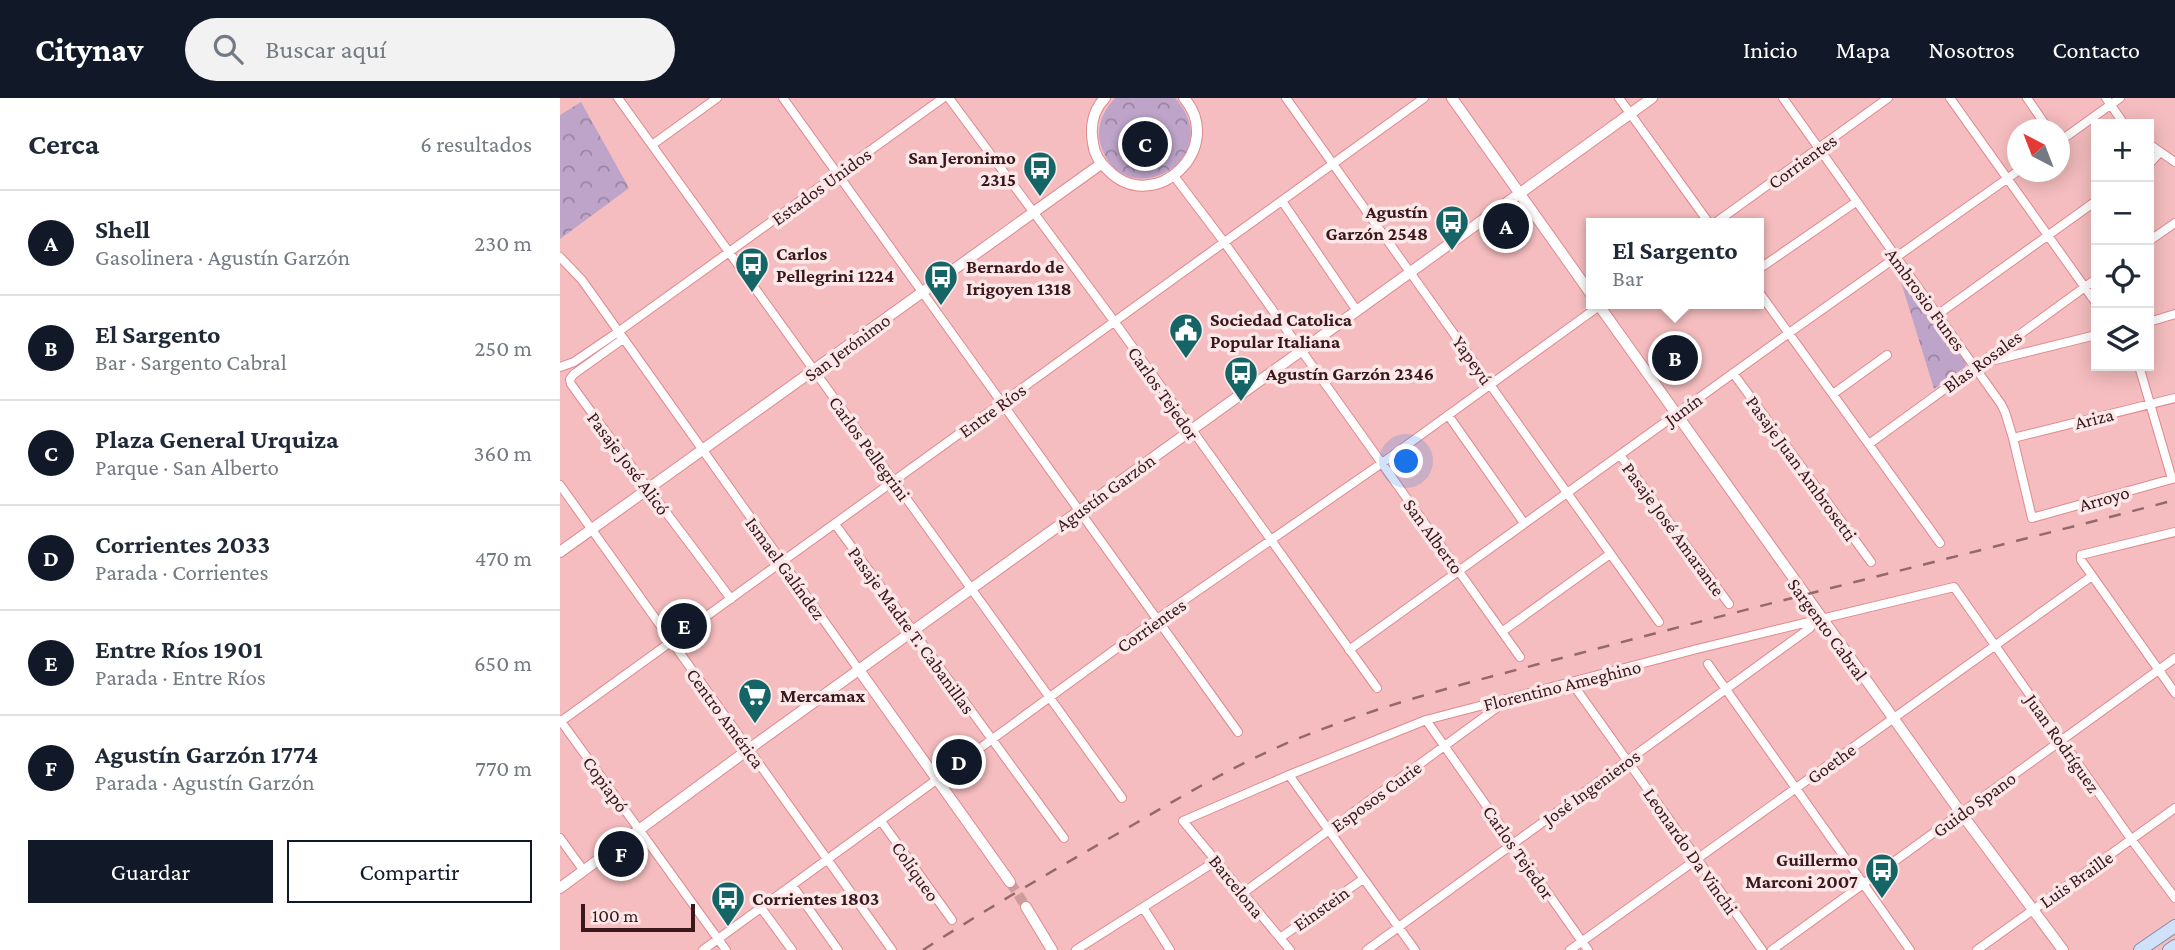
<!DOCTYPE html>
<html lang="es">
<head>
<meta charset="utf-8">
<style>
	:root { --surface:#fff; --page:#f2f2f3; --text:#1f2937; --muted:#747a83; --line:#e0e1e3; --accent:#111827 }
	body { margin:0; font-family:"Crimson Pro",serif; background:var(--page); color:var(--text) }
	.controls { position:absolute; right:21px; top:21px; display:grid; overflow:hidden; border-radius:0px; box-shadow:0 4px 18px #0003 }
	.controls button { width:63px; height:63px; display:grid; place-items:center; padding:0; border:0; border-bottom:2px solid var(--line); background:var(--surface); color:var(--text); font:35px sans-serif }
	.compass { position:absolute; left:1447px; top:21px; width:63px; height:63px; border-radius:50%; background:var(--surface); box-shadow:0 4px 18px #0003; rotate:318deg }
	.scale { position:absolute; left:21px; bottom:18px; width:114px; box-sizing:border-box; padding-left:7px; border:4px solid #39171a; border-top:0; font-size:19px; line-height:24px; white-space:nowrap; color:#39171a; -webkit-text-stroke:5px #fce8e9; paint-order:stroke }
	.you { position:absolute; left:847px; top:364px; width:24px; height:24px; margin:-18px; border:5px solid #fff; border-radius:50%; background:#1a73e8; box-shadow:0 0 0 10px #1a73e833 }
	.badge { display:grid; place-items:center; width:46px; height:46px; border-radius:50%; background:var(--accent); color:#fff; font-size:23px; font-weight:700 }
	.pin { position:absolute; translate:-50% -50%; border:4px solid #fff; box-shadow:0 2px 7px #0006 }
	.popup { position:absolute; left:1026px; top:120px; width:178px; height:91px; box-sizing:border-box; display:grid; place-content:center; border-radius:0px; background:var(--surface); filter:drop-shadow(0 2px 5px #0005); font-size:23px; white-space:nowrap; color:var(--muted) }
	.popup b { font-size:26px; color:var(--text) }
	.popup::after { content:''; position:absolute; left:50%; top:100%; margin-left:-14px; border:14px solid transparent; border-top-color:var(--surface) }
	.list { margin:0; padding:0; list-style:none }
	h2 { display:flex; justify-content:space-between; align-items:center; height:91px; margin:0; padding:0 28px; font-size:30px }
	h2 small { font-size:23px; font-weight:400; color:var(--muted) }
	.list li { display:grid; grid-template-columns:46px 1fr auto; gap:21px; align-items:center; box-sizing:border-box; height:105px; padding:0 28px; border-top:2px solid var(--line) }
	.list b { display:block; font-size:26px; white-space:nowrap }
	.list p { margin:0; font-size:23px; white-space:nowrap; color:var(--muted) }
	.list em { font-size:23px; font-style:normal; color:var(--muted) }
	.actions { display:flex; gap:14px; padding:21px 28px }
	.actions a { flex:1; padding:16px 0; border:2px solid var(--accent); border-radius:0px; text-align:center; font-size:24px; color:var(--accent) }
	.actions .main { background:var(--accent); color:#fff }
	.icon { flex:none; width:38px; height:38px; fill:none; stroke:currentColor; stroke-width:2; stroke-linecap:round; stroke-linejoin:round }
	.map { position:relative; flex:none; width:1615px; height:852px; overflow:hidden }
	header { display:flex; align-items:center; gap:42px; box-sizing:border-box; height:98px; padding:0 35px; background:var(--accent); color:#fff }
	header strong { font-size:33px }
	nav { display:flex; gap:38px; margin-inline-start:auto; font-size:24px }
	.search { width:490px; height:63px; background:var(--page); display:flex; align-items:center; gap:18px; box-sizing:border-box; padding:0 24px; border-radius:38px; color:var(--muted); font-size:26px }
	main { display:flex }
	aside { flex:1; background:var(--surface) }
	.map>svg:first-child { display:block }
</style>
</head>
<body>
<header>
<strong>Citynav</strong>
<div class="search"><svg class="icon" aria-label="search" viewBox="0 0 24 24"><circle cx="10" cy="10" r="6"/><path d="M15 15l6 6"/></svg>Buscar aquí</div>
<nav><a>Inicio</a><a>Mapa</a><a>Nosotros</a><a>Contacto</a></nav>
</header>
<main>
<aside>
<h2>Cerca<small>6 resultados</small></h2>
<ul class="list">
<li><span class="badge">A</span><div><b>Shell</b><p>Gasolinera · Agustín Garzón</p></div><em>230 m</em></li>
<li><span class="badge">B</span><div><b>El Sargento</b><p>Bar · Sargento Cabral</p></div><em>250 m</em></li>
<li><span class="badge">C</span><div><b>Plaza General Urquiza</b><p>Parque · San Alberto</p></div><em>360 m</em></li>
<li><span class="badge">D</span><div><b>Corrientes 2033</b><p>Parada · Corrientes</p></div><em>470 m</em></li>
<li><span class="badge">E</span><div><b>Entre Ríos 1901</b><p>Parada · Entre Ríos</p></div><em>650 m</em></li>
<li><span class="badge">F</span><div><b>Agustín Garzón 1774</b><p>Parada · Agustín Garzón</p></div><em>770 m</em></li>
</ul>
<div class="actions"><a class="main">Guardar</a><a>Compartir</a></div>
</aside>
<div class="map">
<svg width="1615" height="852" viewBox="0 0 1615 852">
	<defs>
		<pattern id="park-crowns" width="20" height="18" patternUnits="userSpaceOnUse" patternTransform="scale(1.75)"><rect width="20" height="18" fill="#bea4c9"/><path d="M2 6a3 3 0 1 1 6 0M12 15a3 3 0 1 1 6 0" fill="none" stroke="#9b85a2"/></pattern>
	</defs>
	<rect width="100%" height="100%" fill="#f5bdbf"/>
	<path fill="url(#park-crowns)" d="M555,0H615C672,63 559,120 540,44C536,27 544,12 555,0Z
		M21,4L69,90L0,141V17Z
		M1337,171L1406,265L1405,269L1374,291Z"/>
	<path fill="#bea4c9" d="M584,21H587L595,33L584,45L576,42L572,36V29Z"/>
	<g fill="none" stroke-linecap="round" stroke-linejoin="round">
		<path stroke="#cf9c9e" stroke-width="10" stroke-dasharray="10 5" stroke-linecap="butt" d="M450,784L466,809"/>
		<g stroke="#e0898e" stroke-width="10">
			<path id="street" d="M58,0L562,700
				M223,0L678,634
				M389,0L554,223L817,590
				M726,0L1099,524
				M1059,0L1149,125
				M1223,0L1441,306L1445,314L1453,340L1472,420L1615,380
				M1390,0L1536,205
				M1467,0L1489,32
				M1546,0L1564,26
				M1500,43L1560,0
				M1589,46L1615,64
				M92,47L157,0
				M1589,66L1600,54
				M614,78L664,144L960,559
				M722,103L797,213
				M1155,125L1328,0
				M1589,143L1615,125
				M0,159L22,182L299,572
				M1199,171L1296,104
				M1199,194L1380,445
				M1377,217L1536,103
				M1589,224L1615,216
				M63,241L14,276L10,281L11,286C63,359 118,429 171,501
				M1425,261L1431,263L1536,237
				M1579,268L1612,381
				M0,269L14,264L58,234L383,0
				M1173,275L1311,464
				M1273,296L1327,257
				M888,317L964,425
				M1453,340L1615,300
				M1309,346L1536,181
				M1060,357L1169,506
				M0,387L332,852
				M275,426L504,740
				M1615,434L1521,457V462L1615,595
				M943,533L1050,456
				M789,552L1229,235L1458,73
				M1148,566L1350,852
				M1012,585L1202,852
				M0,622L166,852
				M866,622L1028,852
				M0,624L864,0
				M729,677L855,852
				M321,723L392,822
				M0,740L24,773
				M232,787L278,852
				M683,795L946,603
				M201,810L232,852
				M584,811L610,852
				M720,840L803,781
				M143,852L597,521L822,365L1042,206
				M516,852L656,763
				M730,852L623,723L729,677L866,622L1137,551L1394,489L1571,741L1615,800
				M807,852L1250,530L1252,524
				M1010,852L1532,478
				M1212,852L1615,560
				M1417,852L1615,710"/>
		</g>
		<g stroke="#e0898e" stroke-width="12">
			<path id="secondary" d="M545,0C533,12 530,29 533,45C534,56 540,65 548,72C594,119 667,50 624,0
				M892,0L1031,196
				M1038,206L1401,715L1503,852
				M0,454L541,66
				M299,572L450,784
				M0,790L189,651L1092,0
				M466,809L492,852"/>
		</g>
		<g stroke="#878ea9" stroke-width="14">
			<path id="primary" d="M1580,852L1615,828
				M1609,852L1615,848"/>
		</g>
		<use href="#street" stroke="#fff" stroke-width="8"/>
		<use href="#secondary" stroke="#fff" stroke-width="10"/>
		<use href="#primary" stroke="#d0e2fa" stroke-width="12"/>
		<path stroke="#95686b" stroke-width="2.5" stroke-dasharray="12 12" stroke-linecap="butt" d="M363,852C431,808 501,768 571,728C624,697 675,667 732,643C827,604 922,581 1021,555C1219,502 1417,454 1615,402"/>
	</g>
	<defs>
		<g id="bus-pin" transform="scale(1.75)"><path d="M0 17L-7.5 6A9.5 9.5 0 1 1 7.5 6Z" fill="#166566" stroke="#fce8e9"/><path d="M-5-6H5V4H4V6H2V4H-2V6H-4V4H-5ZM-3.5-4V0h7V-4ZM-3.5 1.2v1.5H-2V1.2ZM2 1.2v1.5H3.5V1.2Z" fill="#fff"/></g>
		<g id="civic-pin" transform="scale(1.75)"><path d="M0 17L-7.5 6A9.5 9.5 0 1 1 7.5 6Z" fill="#166566" stroke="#fce8e9"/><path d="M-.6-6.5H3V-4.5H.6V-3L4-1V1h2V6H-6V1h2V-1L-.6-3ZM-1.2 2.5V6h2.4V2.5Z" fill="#fff"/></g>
		<g id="supermarket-pin" transform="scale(1.75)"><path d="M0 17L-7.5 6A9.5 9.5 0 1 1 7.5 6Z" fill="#166566" stroke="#fce8e9"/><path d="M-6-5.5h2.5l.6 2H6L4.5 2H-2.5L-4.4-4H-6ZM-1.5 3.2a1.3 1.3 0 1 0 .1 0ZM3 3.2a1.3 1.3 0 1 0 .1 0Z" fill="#fff"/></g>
	</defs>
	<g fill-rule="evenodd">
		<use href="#bus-pin" x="480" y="70"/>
		<use href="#bus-pin" x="892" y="124"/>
		<use href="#bus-pin" x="192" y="166"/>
		<use href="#bus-pin" x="381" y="179"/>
		<use href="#civic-pin" x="626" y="232"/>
		<use href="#bus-pin" x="681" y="275"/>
		<use href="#supermarket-pin" x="195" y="597"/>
		<use href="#bus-pin" x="1322" y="772"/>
		<use href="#bus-pin" x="168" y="800"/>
	</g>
	<g text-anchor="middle" stroke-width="7" stroke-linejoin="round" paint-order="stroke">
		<g font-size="19" font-weight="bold" fill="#39171a" stroke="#fce8e9" text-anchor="start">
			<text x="456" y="66" text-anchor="end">San Jeronimo<tspan x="456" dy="22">2315</tspan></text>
			<text x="868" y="120" text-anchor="end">Agustín<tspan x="868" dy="22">Garzón 2548</tspan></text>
			<text x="216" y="162">Carlos<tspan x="216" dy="22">Pellegrini 1224</tspan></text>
			<text x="406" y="175">Bernardo de<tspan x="406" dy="22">Irigoyen 1318</tspan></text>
			<text x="650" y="228">Sociedad Catolica<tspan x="650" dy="22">Popular Italiana</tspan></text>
			<text x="706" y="282">Agustín Garzón 2346</text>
			<text x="220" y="604">Mercamax</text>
			<text x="1298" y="768" text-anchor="end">Guillermo<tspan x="1298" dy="22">Marconi 2007</tspan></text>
			<text x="192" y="807">Corrientes 1803</text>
		</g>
		<g font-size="19" fill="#39171a" stroke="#fce8e9">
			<text transform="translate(1242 63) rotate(-36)" y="7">Corrientes</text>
			<text transform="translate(261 88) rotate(-36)" y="7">Estados Unidos</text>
			<text transform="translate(1366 201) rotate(54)" y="7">Ambrosio Funes</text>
			<text transform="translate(287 249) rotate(-36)" y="7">San Jerónimo</text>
			<text transform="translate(913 262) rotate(55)" y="7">Yapeyú</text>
			<text transform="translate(1422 263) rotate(-36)" y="7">Blas Rosales</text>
			<text transform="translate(604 295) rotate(55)" y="7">Carlos Tejedor</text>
			<text transform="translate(1123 311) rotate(-36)" y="7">Junín</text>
			<text transform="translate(432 312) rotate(-36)" y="7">Entre Ríos</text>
			<text transform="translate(1534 320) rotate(-14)" y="7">Ariza</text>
			<text transform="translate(310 350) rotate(54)" y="7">Carlos Pellegrini</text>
			<text transform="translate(69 365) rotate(53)" y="7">Pasaje José Alicó</text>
			<text transform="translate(1242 370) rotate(54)" y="7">Pasaje Juan Ambrosetti</text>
			<text transform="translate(545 394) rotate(-36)" y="7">Agustín Garzón</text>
			<text transform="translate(1544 400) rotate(-16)" y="7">Arroyo</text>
			<text transform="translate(1114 431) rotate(54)" y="7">Pasaje José Amarante</text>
			<text transform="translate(874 438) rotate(54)" y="7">San Alberto</text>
			<text transform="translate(226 470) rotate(54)" y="7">Ismael Galíndez</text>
			<text transform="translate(591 527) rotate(-35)" y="7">Corrientes</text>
			<text transform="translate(1268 531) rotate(54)" y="7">Sargento Cabral</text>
			<text transform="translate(352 532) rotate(54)" y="7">Pasaje Madre T. Cabanillas</text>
			<text transform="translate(1002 587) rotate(-14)" y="7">Florentino Ameghino</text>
			<text transform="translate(166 620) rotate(54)" y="7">Centro América</text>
			<text transform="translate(1503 645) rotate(55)" y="7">Juan Rodríguez</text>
			<text transform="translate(1271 665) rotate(-36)" y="7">Goethe</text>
			<text transform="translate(46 686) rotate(54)" y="7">Copiapó</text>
			<text transform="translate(1031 689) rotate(-36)" y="7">José Ingenieros</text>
			<text transform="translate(816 698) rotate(-36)" y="7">Esposos Curie</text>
			<text transform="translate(1414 706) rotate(-36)" y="7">Guido Spano</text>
			<text transform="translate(1131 753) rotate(55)" y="7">Leonardo Da Vinchi</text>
			<text transform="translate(959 754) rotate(55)" y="7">Carlos Tejedor</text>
			<text transform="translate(356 773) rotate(55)" y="7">Coliqueo</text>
			<text transform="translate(1516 781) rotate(-35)" y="7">Luis Braille</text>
			<text transform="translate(677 788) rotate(51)" y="7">Barcelona</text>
			<text transform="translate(761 810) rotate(-35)" y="7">Einstein</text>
		</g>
	</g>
</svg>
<div class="controls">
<button>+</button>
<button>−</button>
<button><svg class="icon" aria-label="locate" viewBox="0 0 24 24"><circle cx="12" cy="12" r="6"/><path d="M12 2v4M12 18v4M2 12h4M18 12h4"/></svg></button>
<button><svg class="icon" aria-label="layers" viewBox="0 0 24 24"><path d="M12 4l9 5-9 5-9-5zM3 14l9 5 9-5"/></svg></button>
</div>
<svg class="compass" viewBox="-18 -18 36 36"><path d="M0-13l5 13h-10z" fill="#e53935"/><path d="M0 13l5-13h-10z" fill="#747a83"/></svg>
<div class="scale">100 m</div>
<div class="you"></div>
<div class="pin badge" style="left:946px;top:128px">A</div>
<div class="pin badge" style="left:1115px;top:260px">B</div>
<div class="popup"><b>El Sargento</b>Bar</div>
<div class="pin badge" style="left:585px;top:46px">C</div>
<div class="pin badge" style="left:399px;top:664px">D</div>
<div class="pin badge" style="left:124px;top:528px">E</div>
<div class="pin badge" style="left:61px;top:756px">F</div>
</div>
</main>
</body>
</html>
